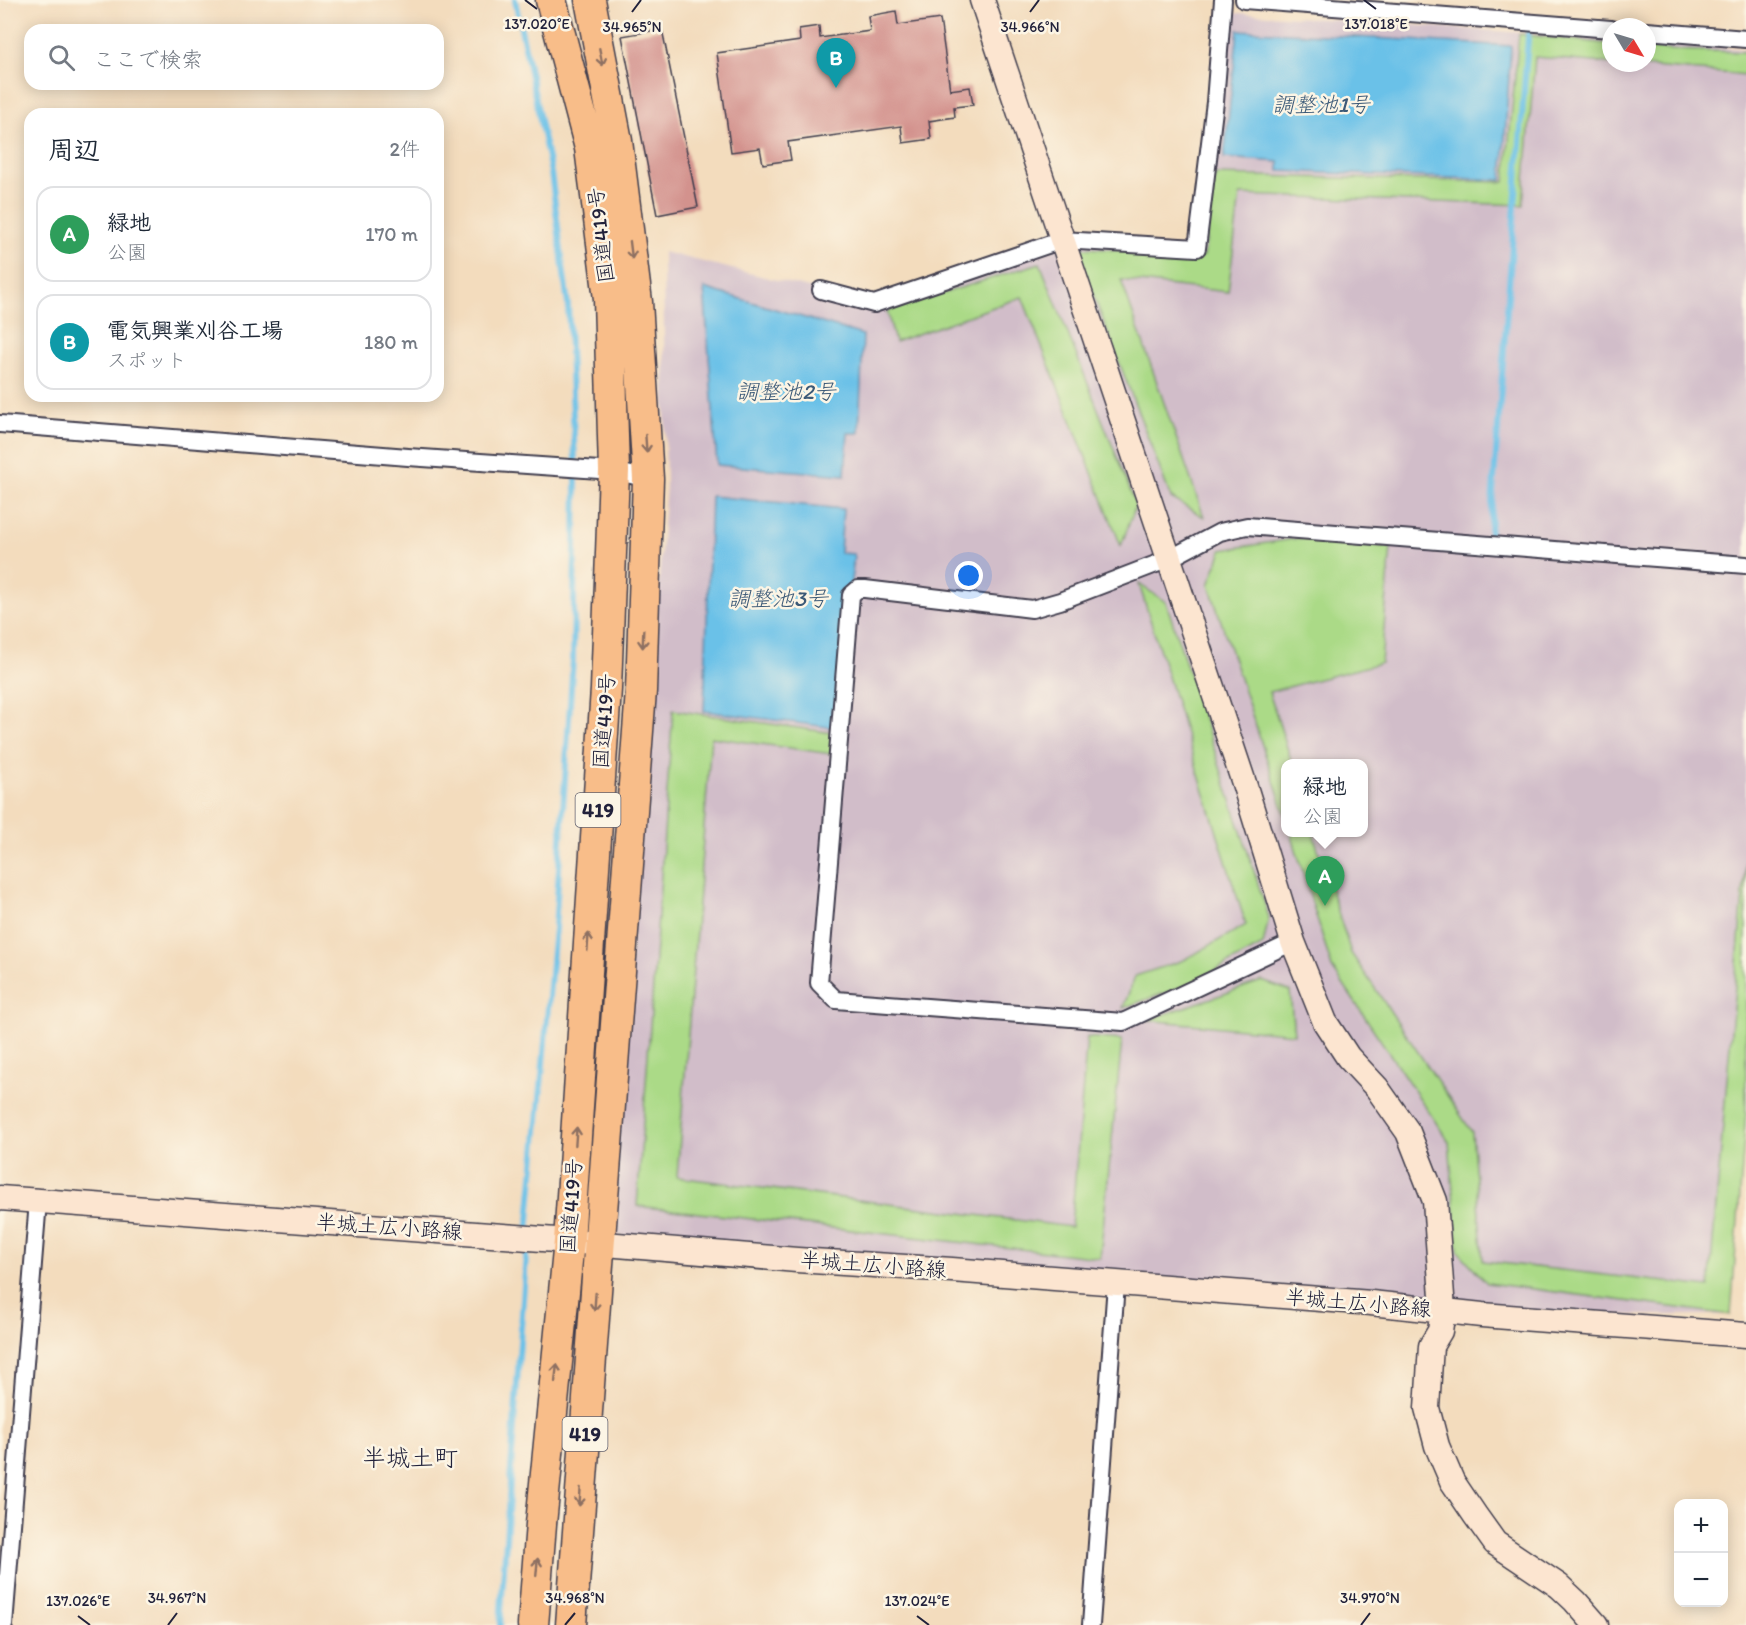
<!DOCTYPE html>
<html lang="ja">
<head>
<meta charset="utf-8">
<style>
	:root { --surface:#fff; --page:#f2f2f3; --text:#1f2937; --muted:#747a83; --line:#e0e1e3; --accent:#d93025 }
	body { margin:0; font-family:Itim,"Klee One",sans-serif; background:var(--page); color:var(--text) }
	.controls { position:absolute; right:18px; bottom:18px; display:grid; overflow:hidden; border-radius:12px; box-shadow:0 3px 15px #0003 }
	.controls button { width:54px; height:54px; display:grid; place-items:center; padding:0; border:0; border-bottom:2px solid var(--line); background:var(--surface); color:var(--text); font:30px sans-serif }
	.compass { position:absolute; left:1602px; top:18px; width:54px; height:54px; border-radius:50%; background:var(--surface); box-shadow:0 3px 15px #0003; rotate:128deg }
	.you { position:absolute; left:969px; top:576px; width:21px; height:21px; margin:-15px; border:4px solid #fff; border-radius:50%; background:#1a73e8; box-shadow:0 0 0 9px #1a73e833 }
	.badge { display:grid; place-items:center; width:39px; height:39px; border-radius:50%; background:var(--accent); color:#fff; font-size:20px; font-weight:700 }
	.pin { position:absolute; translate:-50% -50px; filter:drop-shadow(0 2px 3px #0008) }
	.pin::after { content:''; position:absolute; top:32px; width:21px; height:18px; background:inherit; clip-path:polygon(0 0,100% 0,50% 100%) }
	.popup { position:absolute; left:1281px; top:759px; width:87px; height:78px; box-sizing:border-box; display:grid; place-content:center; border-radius:12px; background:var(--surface); filter:drop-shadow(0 2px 4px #0005); font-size:20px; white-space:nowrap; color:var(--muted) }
	.popup b { font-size:22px; color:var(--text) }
	.popup::after { content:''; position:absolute; left:50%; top:100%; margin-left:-12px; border:12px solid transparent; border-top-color:var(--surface) }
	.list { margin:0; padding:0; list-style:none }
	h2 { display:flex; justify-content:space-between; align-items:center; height:78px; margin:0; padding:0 24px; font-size:26px }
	h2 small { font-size:20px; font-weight:400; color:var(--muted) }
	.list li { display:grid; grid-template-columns:39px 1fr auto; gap:18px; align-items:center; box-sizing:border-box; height:96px; margin:0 12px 12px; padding:0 12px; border:2px solid var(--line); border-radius:18px }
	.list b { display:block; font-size:22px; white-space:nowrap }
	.list p { margin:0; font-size:20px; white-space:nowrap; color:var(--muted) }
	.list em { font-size:20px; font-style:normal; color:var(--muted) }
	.icon { flex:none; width:33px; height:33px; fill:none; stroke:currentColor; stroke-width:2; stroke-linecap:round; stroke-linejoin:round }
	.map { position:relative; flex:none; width:1746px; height:1625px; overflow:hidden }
	.search { position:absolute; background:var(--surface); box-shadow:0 3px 15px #0003; left:24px; top:24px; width:420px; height:66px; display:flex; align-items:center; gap:15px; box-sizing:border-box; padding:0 21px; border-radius:18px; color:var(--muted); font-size:22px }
	.panel { position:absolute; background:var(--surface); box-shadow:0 3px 15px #0003; left:24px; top:108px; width:420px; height:294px; border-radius:18px }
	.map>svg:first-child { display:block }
</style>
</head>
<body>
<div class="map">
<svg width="1746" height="1625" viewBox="0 0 1746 1625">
	<rect width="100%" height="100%" fill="#fcf5e5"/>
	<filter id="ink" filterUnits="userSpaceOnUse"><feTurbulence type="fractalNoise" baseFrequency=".0167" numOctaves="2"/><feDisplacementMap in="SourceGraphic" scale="12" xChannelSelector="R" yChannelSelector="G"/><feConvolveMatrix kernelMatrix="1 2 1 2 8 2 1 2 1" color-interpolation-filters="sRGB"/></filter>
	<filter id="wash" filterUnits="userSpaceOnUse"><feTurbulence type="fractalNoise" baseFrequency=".008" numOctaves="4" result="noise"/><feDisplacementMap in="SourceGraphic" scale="24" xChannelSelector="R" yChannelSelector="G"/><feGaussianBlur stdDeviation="1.35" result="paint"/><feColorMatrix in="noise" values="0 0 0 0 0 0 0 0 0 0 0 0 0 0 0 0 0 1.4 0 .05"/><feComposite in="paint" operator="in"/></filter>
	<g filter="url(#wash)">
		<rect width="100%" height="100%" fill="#f3dcbd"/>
		<path fill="#d1bdc9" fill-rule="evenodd" d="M1226,12L1611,39V63H1647V42L1746,49V1112L1731,1315H1482L610,1235L666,487L663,252L874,304L1062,240L1197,248ZM1286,764H1364V832H1286Z"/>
		<path fill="#abda87" stroke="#667e61" stroke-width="1.5" d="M1519,34L1611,44V63H1647V48L1671,50L1746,52V75L1535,57L1523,205L1240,195L1228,292L1121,280L1204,517L1171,498L1075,247L1204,256L1215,175L1505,182Z
			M1040,263L1136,505L1121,546L1022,297L895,342L887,311Z
			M1299,538L1391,547L1381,663L1269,692L1292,763L1286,764V817L1209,585L1222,550Z
			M1139,584L1166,602L1269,917L1263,945L1190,984L1123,1008L1135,976L1184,960L1246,925Z
			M673,710L833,733L831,754L711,737L677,1177L1071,1227L1087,1037L1122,1040L1100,1258L637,1206Z
			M1291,833H1313L1351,953L1472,1132L1483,1261L1709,1287L1746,859V1112L1731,1315L1487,1283L1458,1251L1449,1142L1332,968Z
			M1262,981L1290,991L1294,1034L1147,1020Z"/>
		<path fill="#6bc1e8" stroke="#467292" stroke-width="1.5" d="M1238,30L1511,46L1502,180L1279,171V162L1224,158Z
			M704,288L863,335L859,433H848L845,475L717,465Z
			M711,496L843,509L840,553L854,554L835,728L704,711Z"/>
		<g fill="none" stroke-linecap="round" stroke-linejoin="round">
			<path stroke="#6bc1e8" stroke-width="6" d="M515,0L551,173L568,305L576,482L573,659L555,929L528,1232
				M1489,544L1529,25
				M500,1625L527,1243"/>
		</g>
		<g id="blocks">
			<path fill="#d3928d" d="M896,11L898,25L940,19L950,90L970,87L973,105L954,107L955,117L929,121L931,139L903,143L901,126L788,142L791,160L763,164L760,148L731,152L717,53L800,41L799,29L819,26L820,38L870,31L868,16Z
				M662,29L698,207L657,215L622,36Z"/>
		</g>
	</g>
	<g filter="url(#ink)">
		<use href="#blocks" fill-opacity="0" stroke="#413e4e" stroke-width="1.5"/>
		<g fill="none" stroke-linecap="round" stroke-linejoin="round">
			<g stroke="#413e4e" stroke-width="20">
				<path id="street" d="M1244,0L1611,29
					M1647,31L1746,39
					M821,290L874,304L1062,240L1197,248L1215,102L1223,0
					M0,424L408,457L614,471L648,479
					M1293,942L1123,1022L836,1000L819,983L851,595L858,589H865L1032,609L1060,601L1169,559L1220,532L1247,526L1746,565
					M4,1625L38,1201
					M1091,1625L1116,1284"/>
			</g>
			<g stroke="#413e4e" stroke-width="27">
				<path id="secondary" d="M982,0L1243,780L1293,942L1325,1022L1348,1057L1377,1088L1408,1132L1435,1201L1443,1310L1440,1331L1431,1346L1427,1408L1437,1446L1452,1481L1475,1515L1495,1543L1559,1586L1575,1601L1596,1625
					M0,1198L569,1241L797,1260L952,1270L1371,1303L1482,1315L1746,1335"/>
			</g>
			<g stroke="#413e4e" stroke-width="33">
				<path id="highway" d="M533,1625L541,1524L569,1241L606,689L614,471L609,299L590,148L551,0
					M571,1625L641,691L648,479L637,302L617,141L590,0"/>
			</g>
			<use href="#street" stroke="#fff" stroke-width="16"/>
			<use href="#secondary" stroke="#fce5d0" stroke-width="24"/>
			<use href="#highway" stroke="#f8bd89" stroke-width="30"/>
		</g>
		<defs><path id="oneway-shaft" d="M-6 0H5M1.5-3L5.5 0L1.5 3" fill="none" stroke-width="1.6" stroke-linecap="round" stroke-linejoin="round" transform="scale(1.5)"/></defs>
		<g stroke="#8d7062">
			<use href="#oneway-shaft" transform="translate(601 57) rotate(79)"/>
			<use href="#oneway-shaft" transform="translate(631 250) rotate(83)"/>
			<use href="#oneway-shaft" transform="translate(646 444) rotate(86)"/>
			<use href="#oneway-shaft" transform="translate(643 639) rotate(92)"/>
			<use href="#oneway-shaft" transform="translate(588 942) rotate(-86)"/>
			<use href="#oneway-shaft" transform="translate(576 1136) rotate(-86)"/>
			<use href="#oneway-shaft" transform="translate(595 1302) rotate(94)"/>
			<use href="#oneway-shaft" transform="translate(556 1373) rotate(-84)"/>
			<use href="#oneway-shaft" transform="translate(580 1497) rotate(94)"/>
			<use href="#oneway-shaft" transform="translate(537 1567) rotate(-85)"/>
		</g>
	</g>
	<path fill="none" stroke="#22223b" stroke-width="2" d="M525,0L537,9M1364,0L1376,9M632,12L641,0M1030,12L1039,0M78,1616L90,1625M917,1616L929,1625M168,1625L177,1613M565,1625L575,1613M1361,1625L1370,1613"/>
	<g text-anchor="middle" stroke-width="5" stroke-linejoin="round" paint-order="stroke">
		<g fill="#fcf5e5" stroke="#63616e" stroke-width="1.5">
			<rect x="575.5" y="793" width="45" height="34" rx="4.5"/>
			<rect x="562.5" y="1417" width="45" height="34" rx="4.5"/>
		</g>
		<g font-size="20" font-weight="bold" fill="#22223b">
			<text x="598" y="817">419</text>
			<text x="585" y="1441">419</text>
		</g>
		<g font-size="21" fill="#22223b" stroke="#fcf5e5">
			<text transform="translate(601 235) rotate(-97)" y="7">国道419号</text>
			<text transform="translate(604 721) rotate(-86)" y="7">国道419号</text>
			<text transform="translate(571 1206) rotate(-86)" y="7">国道419号</text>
			<text transform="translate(389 1227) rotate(4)" y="7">半城土広小路線</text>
			<text transform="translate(873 1265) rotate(4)" y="7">半城土広小路線</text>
			<text transform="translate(1358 1303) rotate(5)" y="7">半城土広小路線</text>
		</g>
		<g font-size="22" font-style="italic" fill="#3c5a78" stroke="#fcf5e5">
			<text x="1321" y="112">調整池1号</text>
			<text x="786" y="399">調整池2号</text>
			<text x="778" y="606">調整池3号</text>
		</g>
		<g font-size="24" fill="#22223b" stroke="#fcf5e5">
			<text x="410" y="1466">半城土町</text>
		</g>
	</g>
	<g font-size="15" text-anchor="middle" fill="#22223b" stroke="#fcf5e5" stroke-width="5" stroke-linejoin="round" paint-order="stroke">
		<text x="537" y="29">137.020°E</text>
		<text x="1376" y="29">137.018°E</text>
		<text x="1030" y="32">34.966°N</text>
		<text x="632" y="32">34.965°N</text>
		<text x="177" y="1603">34.967°N</text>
		<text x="575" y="1603">34.968°N</text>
		<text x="1370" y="1603">34.970°N</text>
		<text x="78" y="1606">137.026°E</text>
		<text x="917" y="1606">137.024°E</text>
	</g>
</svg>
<div class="controls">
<button>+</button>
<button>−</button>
</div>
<svg class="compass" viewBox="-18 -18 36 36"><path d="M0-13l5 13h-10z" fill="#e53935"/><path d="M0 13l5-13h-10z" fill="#747a83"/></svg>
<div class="you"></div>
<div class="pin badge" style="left:1325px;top:906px;background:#2e9e5b">A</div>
<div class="popup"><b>緑地</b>公園</div>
<div class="pin badge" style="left:836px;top:88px;background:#0f9aa8">B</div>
<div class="search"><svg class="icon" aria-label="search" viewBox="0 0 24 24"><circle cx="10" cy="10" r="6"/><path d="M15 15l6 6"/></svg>ここで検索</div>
<section class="panel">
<h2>周辺<small>2件</small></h2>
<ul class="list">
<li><span class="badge" style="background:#2e9e5b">A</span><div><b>緑地</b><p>公園</p></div><em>170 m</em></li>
<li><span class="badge" style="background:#0f9aa8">B</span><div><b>電気興業刈谷工場</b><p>スポット</p></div><em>180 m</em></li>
</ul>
</section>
</div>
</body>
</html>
